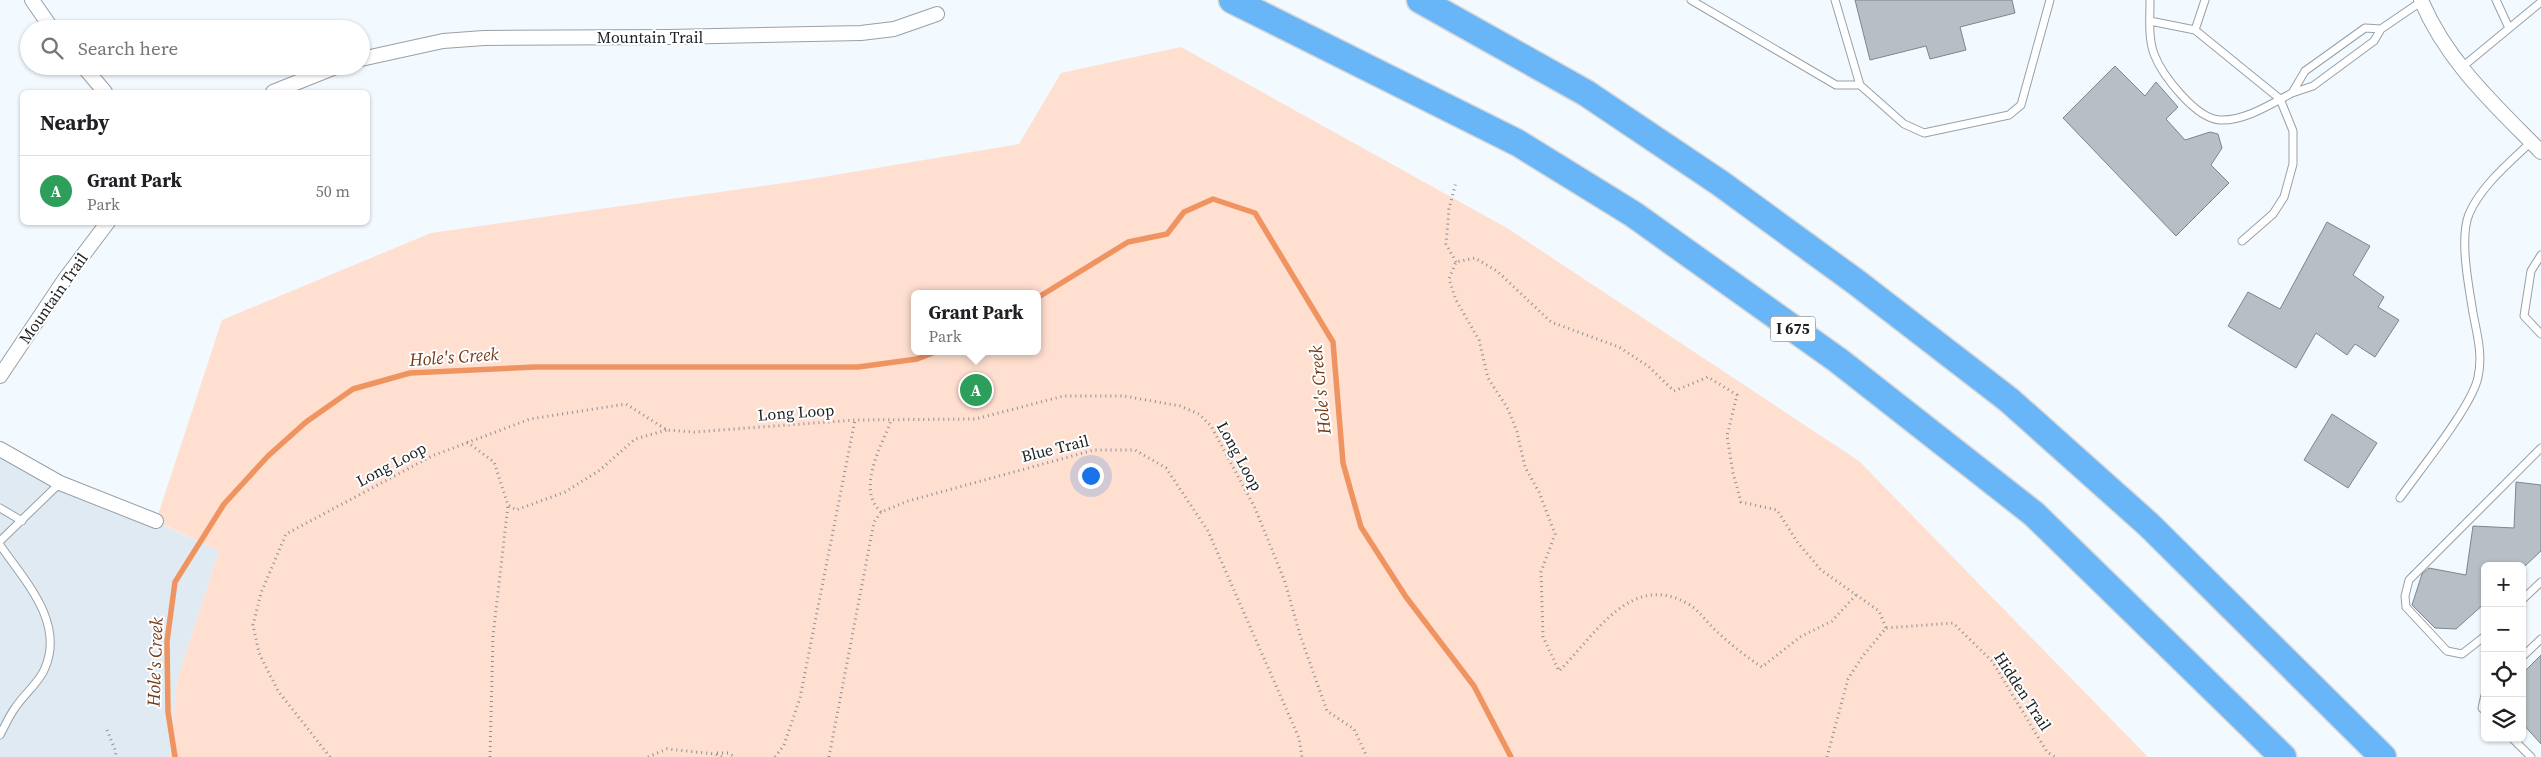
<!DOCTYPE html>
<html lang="en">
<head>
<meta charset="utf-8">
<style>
	:root { --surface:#fff; --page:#f6f6f6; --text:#202124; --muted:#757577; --line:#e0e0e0; --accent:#111827 }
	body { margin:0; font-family:"Source Serif 4",serif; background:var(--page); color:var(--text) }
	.controls { position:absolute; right:15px; bottom:15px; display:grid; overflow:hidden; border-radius:8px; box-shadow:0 1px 4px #0004 }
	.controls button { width:45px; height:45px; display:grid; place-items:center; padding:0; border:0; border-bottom:1px solid var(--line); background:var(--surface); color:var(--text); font:25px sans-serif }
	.you { position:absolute; left:1090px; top:475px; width:18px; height:18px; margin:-12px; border:4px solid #fff; border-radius:50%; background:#1a73e8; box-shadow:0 0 0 8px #1a73e833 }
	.badge { display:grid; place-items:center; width:32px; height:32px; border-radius:50%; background:var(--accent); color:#fff; font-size:16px; font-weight:700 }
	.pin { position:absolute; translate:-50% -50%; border:2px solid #fff; box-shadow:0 1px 5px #0006 }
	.popup { position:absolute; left:911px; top:290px; width:130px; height:65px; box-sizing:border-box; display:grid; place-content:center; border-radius:8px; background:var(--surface); filter:drop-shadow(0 1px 4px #0005); font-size:16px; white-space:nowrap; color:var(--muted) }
	.popup b { font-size:19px; color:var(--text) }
	.popup::after { content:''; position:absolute; left:50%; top:100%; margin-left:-10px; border:10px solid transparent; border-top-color:var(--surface) }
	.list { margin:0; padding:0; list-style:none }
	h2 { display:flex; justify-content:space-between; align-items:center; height:65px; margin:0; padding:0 20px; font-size:21px }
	h2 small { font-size:16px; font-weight:400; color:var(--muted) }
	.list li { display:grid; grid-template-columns:32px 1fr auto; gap:15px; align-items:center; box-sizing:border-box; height:70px; padding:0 20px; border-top:1px solid var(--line) }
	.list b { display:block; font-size:19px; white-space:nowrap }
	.list p { margin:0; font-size:16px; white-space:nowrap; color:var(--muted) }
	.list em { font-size:16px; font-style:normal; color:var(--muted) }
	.icon { flex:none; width:28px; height:28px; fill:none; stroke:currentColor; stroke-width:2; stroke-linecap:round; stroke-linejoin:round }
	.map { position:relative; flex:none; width:2541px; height:757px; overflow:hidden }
	.search { position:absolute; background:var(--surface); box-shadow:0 1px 4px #0004; left:20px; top:20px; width:350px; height:55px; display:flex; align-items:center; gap:12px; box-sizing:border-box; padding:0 18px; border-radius:28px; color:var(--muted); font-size:19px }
	.panel { position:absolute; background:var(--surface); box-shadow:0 1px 4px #0004; left:20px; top:90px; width:350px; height:135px; border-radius:8px }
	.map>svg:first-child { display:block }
</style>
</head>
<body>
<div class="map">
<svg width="2541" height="757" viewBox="0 0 2541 757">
	<rect width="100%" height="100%" fill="#f2f9ff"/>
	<path fill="#dfeaf3" d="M0,449L219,551L177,681L170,757H0Z"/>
	<path fill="#ffe0d0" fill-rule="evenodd" d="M1181,47L1507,228L1859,461L2148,757H170L177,681L219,551L156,521L222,320L431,233L805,180L1019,144L1061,73ZM915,294H1037V351H915Z"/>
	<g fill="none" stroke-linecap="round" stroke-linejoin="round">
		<path stroke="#ef9461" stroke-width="5.5" d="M1037,298L1128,242L1167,234L1184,212L1213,199L1255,213L1333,342L1343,463L1361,527L1406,597L1474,686L1511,757
			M175,757L168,712L167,641L175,582L224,504L268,456L306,422L353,389L410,373L535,367H858L917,359L938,351"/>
	</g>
	<path fill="#b7bec5" stroke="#7e858c" d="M1855,0H2012L2015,13L1960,27L1966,50L1930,59L1926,46L1870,60Z
		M2115,66L2145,96L2156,82L2178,107L2166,119L2185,140L2210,132L2218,134L2222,148L2211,165L2229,183L2176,236L2063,118Z
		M2327,222L2370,246L2353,275L2384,297L2378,307L2399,320L2375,357L2355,344L2347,355L2316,333L2296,368L2228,326L2248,292L2280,309Z
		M2332,414L2377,443L2348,488L2304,460Z
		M2516,482L2541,485V551L2525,566H2485V603L2456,629L2435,628L2412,605L2422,574L2429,568L2466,575L2473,526L2514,528Z
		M2541,655V744L2522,723V674Z"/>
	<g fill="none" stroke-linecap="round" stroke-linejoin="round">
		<g stroke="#99a0a7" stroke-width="9">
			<path id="service" d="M1691,0L1836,85H1860
				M1835,0L1860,85L1904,124L1924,133L2009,115L2021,105L2050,0
				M2150,0C2150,17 2148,38 2154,54C2162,75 2196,119 2220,120C2245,121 2271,104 2292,93
				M2205,0L2195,30L2280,99L2293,131V164L2284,197L2273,214L2242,241
				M2496,0L2509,28
				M2150,21L2195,30
				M2381,29L2365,28L2305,71L2292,93L2313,86L2374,41L2381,29L2422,1
				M2461,68L2541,2
				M2541,255L2531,271L2524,316L2541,334
				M2400,498C2419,471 2473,405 2478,377C2483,355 2477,334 2473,313C2469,287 2459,239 2469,214C2481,186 2509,163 2531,142
				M0,508L22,521
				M0,541L60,483
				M0,545C24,580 65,622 45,668C40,682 23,695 15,708C9,716 5,726 0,735
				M2522,600L2541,582
				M2485,636L2462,654L2447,651L2406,607L2405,596L2409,580L2541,448
				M2522,657L2541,639
				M2485,695L2482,708L2485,711
				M2512,738L2531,757"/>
		</g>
		<g stroke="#99a0a7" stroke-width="16">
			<path id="minor" d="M32,0L52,29
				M2421,0C2447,62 2495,105 2541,152
				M361,59L443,41L484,38L669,37L861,33L894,29L937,14
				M83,66L105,92
				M273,92L338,66
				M0,376L65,279L108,222
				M0,449L60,483L156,521"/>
		</g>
		<g stroke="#d6d7d7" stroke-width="29">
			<path id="motorway" d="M1232,0L1518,143L1633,214L1839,361L2034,514L2283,757
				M1420,0L1586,93L1720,183L1856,282L2009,400L2149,525L2383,757"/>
		</g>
		<path stroke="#8b9094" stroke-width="3" stroke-dasharray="1 4" stroke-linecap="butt" d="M1456,262L1446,244L1449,209L1456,182
			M467,442L494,462L508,505L516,510L565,492L600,470L635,439L667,430
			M881,512C856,489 881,447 891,421
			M1856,595L1832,621L1800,637L1762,667C1745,656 1729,643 1714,629C1706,621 1699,611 1690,605C1631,569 1595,636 1559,671L1543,637L1541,572L1555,534L1539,492L1525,467L1517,432L1508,409L1488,378L1479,340L1456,300L1449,279L1456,262L1475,258L1497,271L1551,322L1619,347L1648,366L1674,391L1708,377L1737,395L1727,436L1733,473L1741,502L1777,510L1798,543L1821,570L1879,611L1886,628
			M107,730L116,752L115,757
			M717,753H728L735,757
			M330,757L278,691L259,653L253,625L261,593L286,534L432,456L530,419L626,404L667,430L694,432L855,420L975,419L1064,396H1124L1180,406L1199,414L1211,426L1255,508L1285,582L1300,635L1327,711L1354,729L1367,757
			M490,757L493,636L508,505
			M648,757L667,749L715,754L722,757
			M775,757L784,745L800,698L855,420
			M829,757L874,522L881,512L908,501L1094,450H1135L1166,468L1208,531L1299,738L1302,757
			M1827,757L1848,679L1862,657L1886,628L1953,623L1992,661L2047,752L2055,757"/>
		<use href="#service" stroke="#fff" stroke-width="7"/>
		<use href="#minor" stroke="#fff" stroke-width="14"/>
		<use href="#motorway" stroke="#68b5f7" stroke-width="26"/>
	</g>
	<g text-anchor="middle" stroke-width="4" stroke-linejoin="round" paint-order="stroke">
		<rect fill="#fff" stroke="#616364" stroke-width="1" x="1770.5" y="316.5" width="45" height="25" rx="4"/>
		<g font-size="15" font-weight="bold" fill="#1d2022">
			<text x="1793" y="334">I 675</text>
		</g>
		<g font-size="16" fill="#1d2022" stroke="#fff">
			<text x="650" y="43">Mountain Trail</text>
			<text transform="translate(53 298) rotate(-55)" y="6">Mountain Trail</text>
			<text transform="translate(796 412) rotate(-4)" y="6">Long Loop</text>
			<text transform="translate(1055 448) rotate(-14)" y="6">Blue Trail</text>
			<text transform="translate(1240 456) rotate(61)" y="6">Long Loop</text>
			<text transform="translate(391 464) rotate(-28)" y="6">Long Loop</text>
			<text transform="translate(2023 691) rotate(57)" y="6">Hidden Trail</text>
		</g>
		<g font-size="18" font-style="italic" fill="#743a16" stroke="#fff">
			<text transform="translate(454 357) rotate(-4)" y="6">Hole's Creek</text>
			<text transform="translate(1320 390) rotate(-96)" y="6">Hole's Creek</text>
			<text transform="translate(155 662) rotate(-88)" y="6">Hole's Creek</text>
		</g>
	</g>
</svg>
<div class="controls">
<button>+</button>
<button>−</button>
<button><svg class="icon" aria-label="locate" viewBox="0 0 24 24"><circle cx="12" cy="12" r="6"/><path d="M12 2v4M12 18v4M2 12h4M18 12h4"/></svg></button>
<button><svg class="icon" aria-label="layers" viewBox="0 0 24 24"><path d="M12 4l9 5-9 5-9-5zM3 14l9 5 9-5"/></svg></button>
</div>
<div class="you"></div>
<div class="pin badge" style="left:976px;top:390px;background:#2e9e5b">A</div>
<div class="popup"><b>Grant Park</b>Park</div>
<div class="search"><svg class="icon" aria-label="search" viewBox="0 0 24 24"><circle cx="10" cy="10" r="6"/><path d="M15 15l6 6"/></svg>Search here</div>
<section class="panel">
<h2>Nearby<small></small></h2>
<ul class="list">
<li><span class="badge" style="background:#2e9e5b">A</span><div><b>Grant Park</b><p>Park</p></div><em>50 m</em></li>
</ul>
</section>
</div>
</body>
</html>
